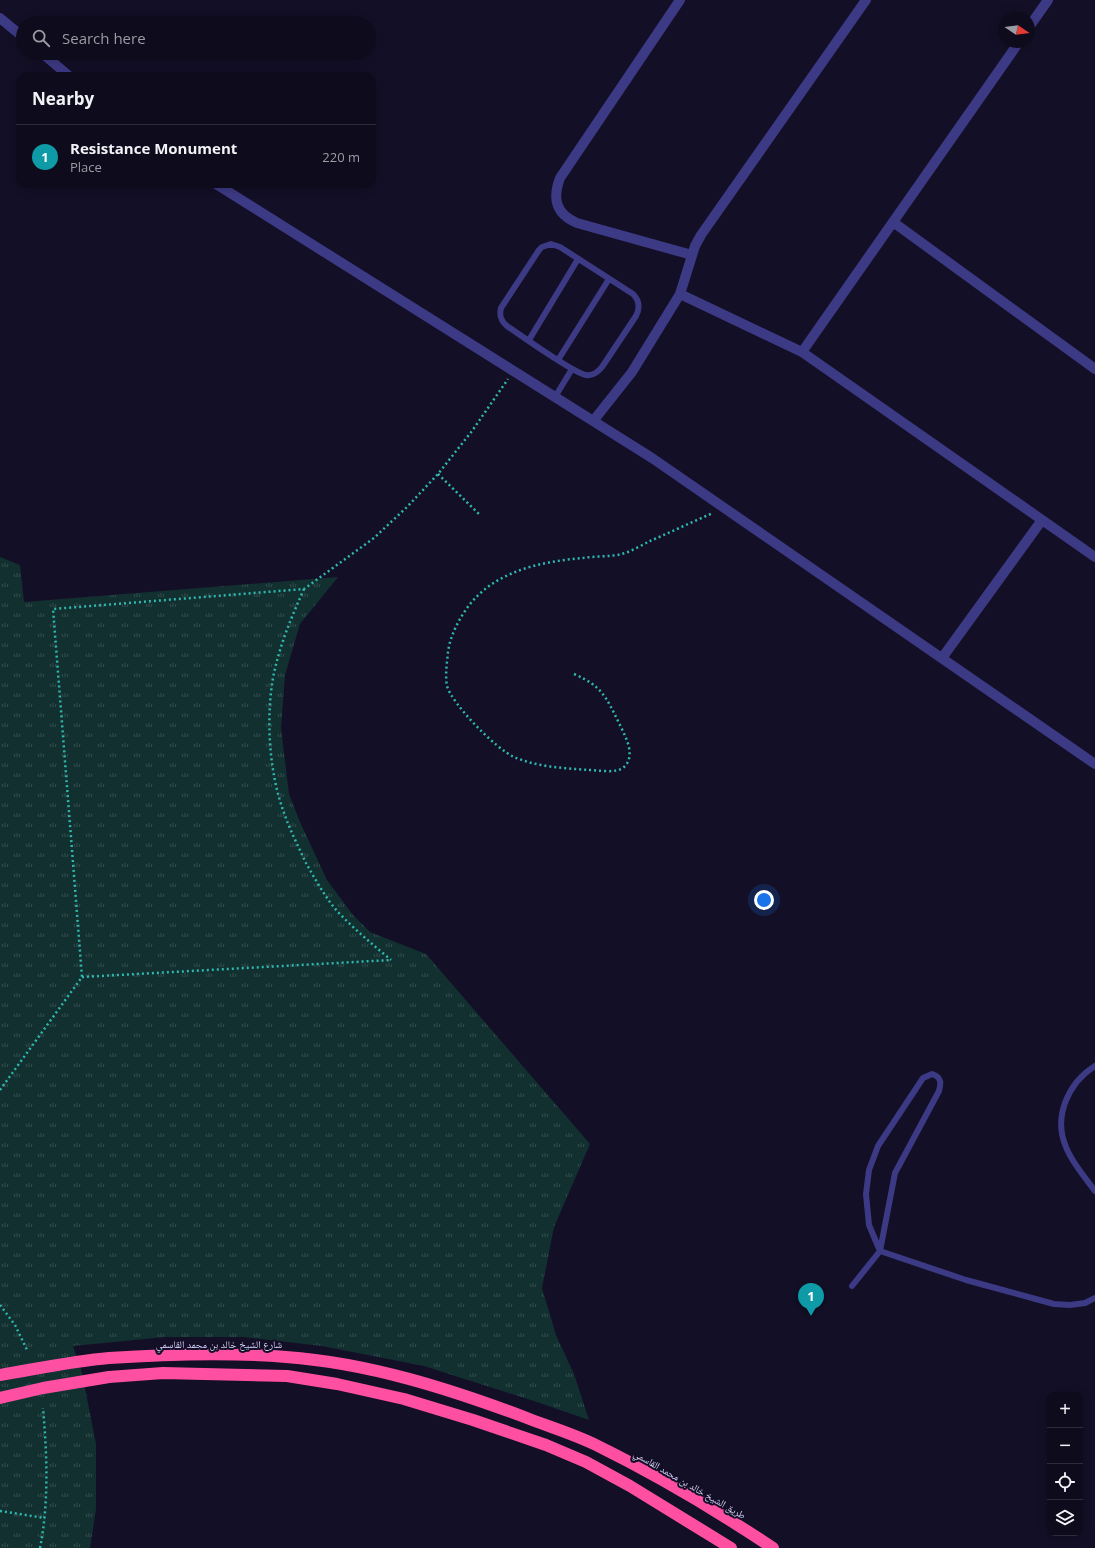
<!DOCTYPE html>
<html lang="en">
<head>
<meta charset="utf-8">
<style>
	:root { --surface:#0e0b1c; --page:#1c1929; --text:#f1f3f6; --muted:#9b9ba3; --line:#2e2b3b; --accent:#00e5ff }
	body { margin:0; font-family:"Open Sans","Noto Naskh Arabic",sans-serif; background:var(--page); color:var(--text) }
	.controls { position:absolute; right:12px; bottom:12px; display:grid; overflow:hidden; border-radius:8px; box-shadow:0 2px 10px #0003 }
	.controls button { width:36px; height:36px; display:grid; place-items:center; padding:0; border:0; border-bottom:1px solid var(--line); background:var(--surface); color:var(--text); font:20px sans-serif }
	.compass { position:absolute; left:999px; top:12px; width:36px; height:36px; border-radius:50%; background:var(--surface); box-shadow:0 2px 10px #0003; rotate:103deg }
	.you { position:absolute; left:764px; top:900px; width:14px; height:14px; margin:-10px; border:3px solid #fff; border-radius:50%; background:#1a73e8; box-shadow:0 0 0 6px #1a73e833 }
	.badge { display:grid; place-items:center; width:26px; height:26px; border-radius:50%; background:var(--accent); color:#fff; font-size:13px; font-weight:700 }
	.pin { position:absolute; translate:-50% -33px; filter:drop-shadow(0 1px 2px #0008) }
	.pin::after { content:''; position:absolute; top:21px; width:14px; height:12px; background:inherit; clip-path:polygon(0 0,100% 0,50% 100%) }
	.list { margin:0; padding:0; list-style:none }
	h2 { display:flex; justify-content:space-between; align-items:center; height:52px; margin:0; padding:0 16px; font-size:17px }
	h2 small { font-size:13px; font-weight:400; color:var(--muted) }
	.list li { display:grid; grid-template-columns:26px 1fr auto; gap:12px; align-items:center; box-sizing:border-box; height:64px; padding:0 16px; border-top:1px solid var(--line) }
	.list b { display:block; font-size:15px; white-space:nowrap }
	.list p { margin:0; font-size:13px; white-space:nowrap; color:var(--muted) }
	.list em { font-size:13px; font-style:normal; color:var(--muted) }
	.icon { flex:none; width:22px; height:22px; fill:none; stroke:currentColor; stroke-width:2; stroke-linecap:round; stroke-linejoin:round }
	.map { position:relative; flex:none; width:1095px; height:1548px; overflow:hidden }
	.search { position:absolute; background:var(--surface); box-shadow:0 2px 10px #0003; left:16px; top:16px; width:360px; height:44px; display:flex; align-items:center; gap:10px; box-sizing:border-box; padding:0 14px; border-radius:22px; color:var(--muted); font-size:15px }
	.panel { position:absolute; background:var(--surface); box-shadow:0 2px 10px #0003; left:16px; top:72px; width:360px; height:116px; border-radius:12px }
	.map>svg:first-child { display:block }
</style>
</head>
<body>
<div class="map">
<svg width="1095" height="1548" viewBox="0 0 1095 1548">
	<defs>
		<pattern id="grass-tufts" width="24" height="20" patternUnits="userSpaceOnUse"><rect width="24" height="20" fill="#12302f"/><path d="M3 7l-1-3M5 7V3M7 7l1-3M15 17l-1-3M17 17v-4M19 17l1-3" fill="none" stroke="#344d4e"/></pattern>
	</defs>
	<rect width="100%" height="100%" fill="#130f26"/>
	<path fill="url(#grass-tufts)" d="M0,557L20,565L24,602L338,577L300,624L285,675L281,728L289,794L300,822L327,880L353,915L370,932L426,954L590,1144L554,1227L542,1288L556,1335L574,1374L589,1420L537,1402L424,1366L322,1346L243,1337H165L73,1346L82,1373L96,1444V1509L90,1548H0Z"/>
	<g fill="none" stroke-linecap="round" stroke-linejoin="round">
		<path stroke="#2fb8b0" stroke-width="2.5" stroke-dasharray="2 3" stroke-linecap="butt" d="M438,474L480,515
			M304,589C291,618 279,647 273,678C266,718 269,771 283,810C289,828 298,846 306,863C315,879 325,897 337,911C354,929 372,944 391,960
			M574,674C602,686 606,697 619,723C624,734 637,755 624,767C617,774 597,770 588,770C563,768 537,767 514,757C496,749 452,704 447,686C445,674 447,663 448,652C450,637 457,623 465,611C491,572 538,562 582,558C595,556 610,557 622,554C632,551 642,545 650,541C671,532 692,522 713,513
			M82,977L391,960
			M0,1090L82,977L53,609L304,589L374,538L407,507L438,474L472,431L508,379
			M0,1305L15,1325L28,1352
			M0,1511L45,1518
			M40,1548C49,1503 47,1454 43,1408"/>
		<path stroke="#3d3a85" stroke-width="6" d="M551,244L560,247L633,294C640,301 640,308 636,316L602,367C598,372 593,376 586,375C575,374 520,335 507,326C501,321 499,316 501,308L539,250L542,247Z
			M529,340L578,259
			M558,360L609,279
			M555,397L572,369
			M1095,1066C1068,1083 1053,1117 1066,1147C1072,1163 1085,1177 1095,1191
			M852,1286L880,1251L895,1173L939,1091C941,1084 942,1077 932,1074L923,1078L878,1146L869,1170L866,1194L869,1225L880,1251L966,1280L1054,1304L1070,1305L1085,1303L1095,1298"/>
		<path stroke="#3d3a85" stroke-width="10" d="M680,0L560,178C552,199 556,214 577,223L692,255
			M0,18L23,37
			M1029,27L1048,0
			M42,53L69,76
			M216,184L652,458L1095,764
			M893,222L1095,369
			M680,294L802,352L1095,557
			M802,352L1019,42
			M594,420L632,372L680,294L695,246L701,235L866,0
			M942,658L1042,520"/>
		<path stroke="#ff4fa3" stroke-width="12" d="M0,1375C36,1369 73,1361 109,1358C168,1354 227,1352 286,1357C369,1363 450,1389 527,1418C550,1427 574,1434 596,1445C657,1475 716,1510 773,1548
			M0,1398L43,1388L109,1377L163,1373L287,1376L337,1384L404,1399L473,1420L546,1445L586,1462L630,1486L731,1548"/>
	</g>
	<g text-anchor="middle" stroke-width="4" stroke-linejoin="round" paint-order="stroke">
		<g font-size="10" fill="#d9d4ff" stroke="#130f26">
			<text x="219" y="1348">شارع الشيخ خالد بن محمد القاسمي</text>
			<text transform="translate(690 1484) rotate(30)" y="4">طريق الشيخ خالد بن محمد القاسمي</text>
		</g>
	</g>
</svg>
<div class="controls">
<button>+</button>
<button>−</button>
<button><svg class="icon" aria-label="locate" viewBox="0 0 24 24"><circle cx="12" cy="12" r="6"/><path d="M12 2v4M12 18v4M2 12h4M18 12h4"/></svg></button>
<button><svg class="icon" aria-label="layers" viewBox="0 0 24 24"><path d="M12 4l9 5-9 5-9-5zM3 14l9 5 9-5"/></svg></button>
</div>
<svg class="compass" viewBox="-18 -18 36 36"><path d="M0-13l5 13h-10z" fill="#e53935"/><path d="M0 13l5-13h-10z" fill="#9b9ba3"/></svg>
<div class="you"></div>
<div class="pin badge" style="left:811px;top:1316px;background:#0f9aa8">1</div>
<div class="search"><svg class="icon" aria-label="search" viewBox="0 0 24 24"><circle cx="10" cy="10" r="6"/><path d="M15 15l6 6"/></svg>Search here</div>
<section class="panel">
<h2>Nearby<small></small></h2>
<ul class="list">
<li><span class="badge" style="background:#0f9aa8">1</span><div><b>Resistance Monument</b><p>Place</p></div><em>220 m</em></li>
</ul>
</section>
</div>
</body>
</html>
